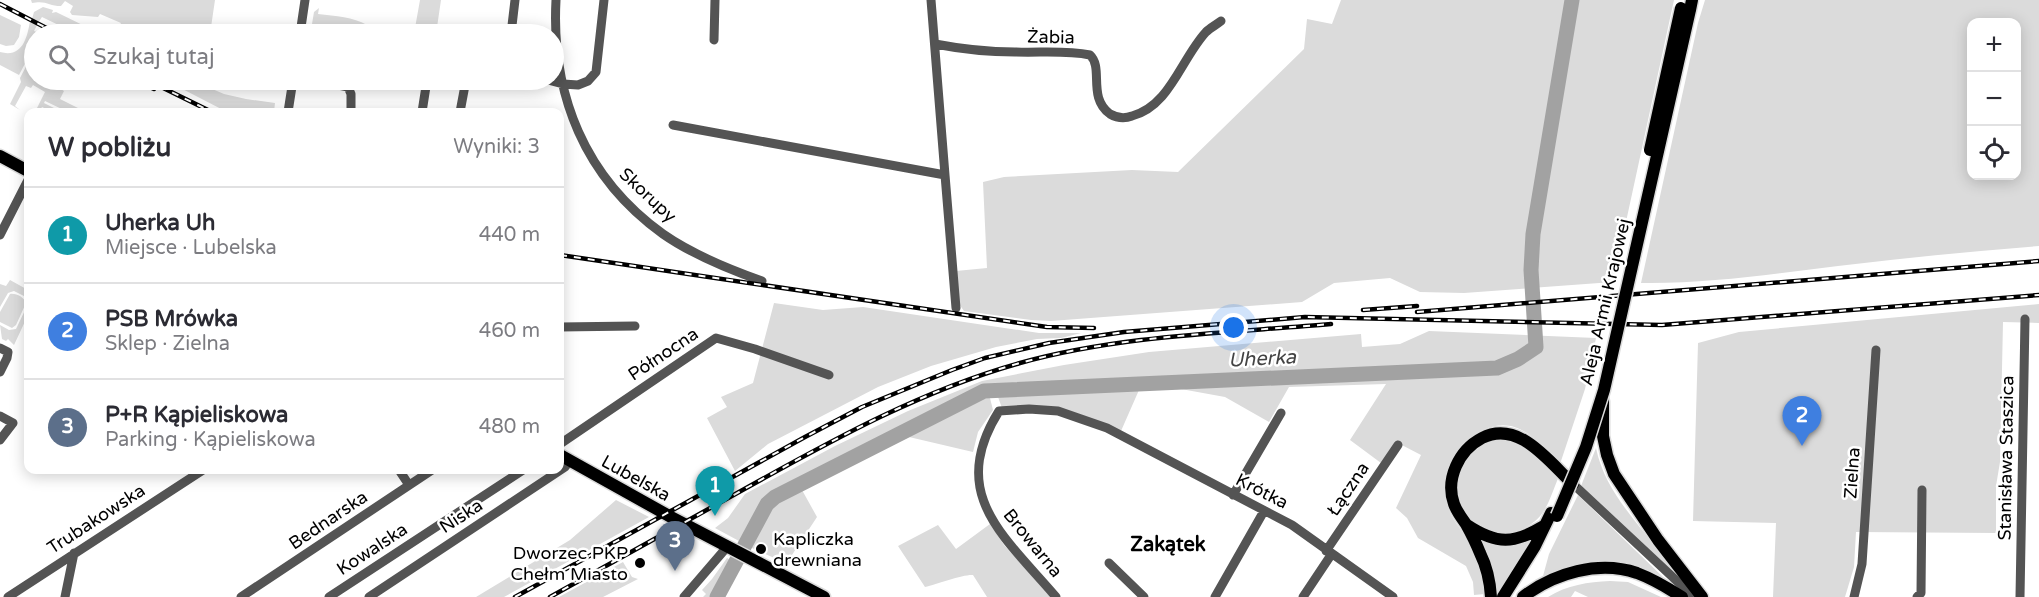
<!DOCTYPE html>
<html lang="pl">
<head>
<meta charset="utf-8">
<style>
	:root { --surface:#fff; --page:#f7f7f7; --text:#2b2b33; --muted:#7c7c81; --line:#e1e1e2; --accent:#000 }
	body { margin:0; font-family:"Varela Round",sans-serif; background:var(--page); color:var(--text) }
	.controls { position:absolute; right:18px; top:18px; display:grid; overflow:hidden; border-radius:12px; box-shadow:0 3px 15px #0003 }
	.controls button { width:54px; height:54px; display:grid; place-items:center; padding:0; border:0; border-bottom:2px solid var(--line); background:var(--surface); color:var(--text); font:30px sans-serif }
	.you { position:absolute; left:1234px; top:328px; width:21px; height:21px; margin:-15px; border:4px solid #fff; border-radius:50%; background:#1a73e8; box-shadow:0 0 0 9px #1a73e833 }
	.badge { display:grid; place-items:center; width:39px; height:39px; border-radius:50%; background:var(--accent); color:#fff; font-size:20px; font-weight:700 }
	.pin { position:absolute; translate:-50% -50px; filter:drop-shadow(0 2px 3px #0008) }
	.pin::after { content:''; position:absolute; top:32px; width:21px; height:18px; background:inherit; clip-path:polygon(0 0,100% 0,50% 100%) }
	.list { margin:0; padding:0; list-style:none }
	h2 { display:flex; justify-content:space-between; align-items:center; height:78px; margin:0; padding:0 24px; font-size:26px }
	h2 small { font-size:20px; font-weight:400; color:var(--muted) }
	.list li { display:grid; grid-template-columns:39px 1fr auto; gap:18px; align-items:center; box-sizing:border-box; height:96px; padding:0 24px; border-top:2px solid var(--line) }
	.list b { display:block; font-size:22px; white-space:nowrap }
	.list p { margin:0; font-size:20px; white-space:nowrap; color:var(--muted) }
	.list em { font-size:20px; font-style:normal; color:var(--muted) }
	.icon { flex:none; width:33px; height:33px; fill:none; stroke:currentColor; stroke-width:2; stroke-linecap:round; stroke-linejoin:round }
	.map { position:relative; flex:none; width:2039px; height:597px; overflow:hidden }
	.search { position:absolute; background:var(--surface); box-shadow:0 3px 15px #0003; left:24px; top:24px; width:540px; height:66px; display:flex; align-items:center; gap:15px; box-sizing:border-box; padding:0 21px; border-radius:33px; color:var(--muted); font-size:22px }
	.panel { position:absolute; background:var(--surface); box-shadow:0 3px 15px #0003; left:24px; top:108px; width:540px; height:366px; border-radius:12px }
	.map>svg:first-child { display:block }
</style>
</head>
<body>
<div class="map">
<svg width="2039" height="597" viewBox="0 0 2039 597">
	<rect width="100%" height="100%" fill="#fff"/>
	<path fill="#dbdbdb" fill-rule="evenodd" d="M31,0H215L210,34H117L113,24L119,27L121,23L100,14L98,17L72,15L70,12L73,6L65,1L61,6C49,6 46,0 32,3Z
		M420,0H441L436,34H424L422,29L415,28Z
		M1341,0H1674L1613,282L1464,293L1420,292L1390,278L1334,283L1302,302L1051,321L1031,320L964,311L959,304L956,271L987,268L983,182L1004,177L1132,170L1178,172L1304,49L1307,19L1332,24Z
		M1705,0H2039V246C1972,251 1905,258 1838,266C1773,274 1707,284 1641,283L1698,23ZM1972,22H2016V176H1972Z
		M43,7L53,10L52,13L56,12L101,34H77L42,17L38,23L32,19L34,12Z
		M319,8L318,14C336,16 353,17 367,25V28L372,29L373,25L389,34H415H350L314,27L312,24L314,12Z
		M0,15L21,25L19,37L14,45L6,46L0,44Z
		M30,21L37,25L34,31L41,34H34V53L31,52L19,75L0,65V52C22,58 27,39 30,21Z
		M32,55L34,58L27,70L34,74V80H46L64,91L60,99L86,112H68L45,101L44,103L62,112H53L42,107L39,112H35L45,92L33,85L31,88L26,86L15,106L20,110L10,104L21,82L20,78Z
		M165,80H191L224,94L246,99L275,103L274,112H227Z
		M10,280L28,290V315L14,345L8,339L6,341L2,339L0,325L9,330L16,329L28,304L26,297L14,291L8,293L0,307V284L6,286Z
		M10,294C16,293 24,297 26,303L16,325L12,328L0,322V312Z
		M774,303L823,310L863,307L1039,333H1081L1061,338L1037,339L996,347L931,366L878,387L768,444L735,471L707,418L727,407L721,397L753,383Z
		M2039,304V323L2003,322L2000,462L1996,486V533L1856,532L1854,567L1845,597H1773L1776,523L1693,521L1698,343L1739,332Z
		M1429,331L1596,338L1585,389L1560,464C1538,442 1518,414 1483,430C1451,445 1436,483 1451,515C1457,526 1466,535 1471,546C1478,562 1482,576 1485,594L1474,595L1473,582L1466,566L1418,538L1407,518L1396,508L1421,455L1396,442L1381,463L1350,440L1386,384L1289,387L1269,422L1225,397L1181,389L1139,390L1121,431L1087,418L1002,408L998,397L990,398L993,410L978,432L973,452L909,437L802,490L817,517L788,561L783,558L781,561L752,548L715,528L728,518L745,494L835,446L908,411L982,381L1064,365L1149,352L1361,334L1362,347L1400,344Z
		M1493,439C1525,439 1537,456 1559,476C1548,502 1546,520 1518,531L1519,534C1513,534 1506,536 1500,535C1496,535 1491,532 1487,530C1442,510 1451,456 1493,439Z
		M1596,448C1607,501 1652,534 1678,579L1581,486Z
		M1578,495L1663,577C1621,556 1585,557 1543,576L1549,554Z
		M616,500L649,517L504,597H476L570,540Z
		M990,524L1004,545L1051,597H987L973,575C964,574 937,584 925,587L898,546L938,525L956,549Z
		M1478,538L1515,544L1533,539L1497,597H1495Z
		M727,558L738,564L720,597H703L706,594L702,590L712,579Z
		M623,562L632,577L638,579L603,597H559Z
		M1610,581L1628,582L1661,597H1588L1575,591L1571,597H1548C1567,585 1588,582 1610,581Z"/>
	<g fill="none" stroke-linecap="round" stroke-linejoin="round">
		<path stroke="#a2a2a2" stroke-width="15" d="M717,597L767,504L775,497L984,391L1497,368L1518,359L1536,347L1531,270L1533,234L1572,0"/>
		<g stroke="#dbdbdb" stroke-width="15">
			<path id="major" d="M1690,10L1692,0
				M0,156L28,171
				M1603,401V436L1607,455L1614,474L1658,540L1702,597
				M560,455L671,517L824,597
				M1467,525C1497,545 1514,544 1544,526
				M1491,597C1490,581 1487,567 1480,553C1476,543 1471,533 1466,524C1461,517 1457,512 1454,504C1445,479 1459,450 1482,438C1519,419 1549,462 1573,484
				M1503,597L1535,546L1551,513
				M1523,597C1554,573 1599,560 1637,573C1653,579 1668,588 1682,597"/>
		</g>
		<path stroke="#545454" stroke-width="9" d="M556,0C551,95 585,178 663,234C693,255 728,269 762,281
			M301,29L330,34
			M300,34L305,0
			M511,34L515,0
			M714,40L715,0
			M935,44C961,49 987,52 1015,52C1040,53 1065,50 1090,55C1104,68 1087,97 1110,114C1117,118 1124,119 1132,116C1170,106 1181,59 1206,32C1210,28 1216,25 1221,21
			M315,80L348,87L351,94V112
			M548,80L563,84L578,85L588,81L596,72L604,0
			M288,112L293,80
			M422,112L427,80
			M460,112L466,80
			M673,125L945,175L931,0
			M945,175L956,308
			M0,235L28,180
			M560,327L635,326
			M0,348L8,352L7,358L0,372
			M0,416L13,423L0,440
			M560,444L716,338L755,349L829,375
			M399,470L409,485
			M1573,484L1694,597
			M1233,495L1281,413
			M1326,551L1398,445
			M1109,563L1144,597
			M8,597L203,470
			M65,597L74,553
			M241,597L432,470
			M329,597L523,470
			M369,597L565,467L569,461
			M684,597L727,547
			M1056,597C1004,536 947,494 999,411L1029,409L1058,411L1107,428L1292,525L1393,597
			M1215,597L1264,511
			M1303,597L1331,555
			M1854,597L1862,564L1876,350
			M1917,597L1921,593L1922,490
			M2020,597L2025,319"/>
		<use href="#major" stroke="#000" stroke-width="12"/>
		<g stroke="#000" stroke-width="4.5">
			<path id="rail" d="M0,4L58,34
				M135,80L154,89
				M147,80L212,112
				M560,255L1047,327L1094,328
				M1363,310L1417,306
				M1417,312L2039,261
				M515,597L805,437L862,407L952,370L985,358L1049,343L1124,332L1305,317L1662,325L2039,295
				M550,597C616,560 682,524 748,487C836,438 923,390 1020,363C1121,335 1228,333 1331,324"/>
		</g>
		<use href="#rail" stroke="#fff" stroke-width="2" stroke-dasharray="7" stroke-linecap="butt"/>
		<g stroke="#dbdbdb" stroke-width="15" stroke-linecap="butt">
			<path id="major-bridge" d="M1650,150L1681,8
				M1557,516L1586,447L1604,390L1690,10"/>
		</g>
		<use href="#major-bridge" stroke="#000" stroke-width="12"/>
	</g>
	<g fill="#000" stroke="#fff" stroke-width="2">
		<circle cx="761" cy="549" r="6"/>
		<circle cx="640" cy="563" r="6"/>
	</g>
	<g text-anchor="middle" stroke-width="5" stroke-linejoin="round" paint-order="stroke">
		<g font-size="18" fill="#000" stroke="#fff">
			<text transform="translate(1051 37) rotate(1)" y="6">Żabia</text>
			<text transform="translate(648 195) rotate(43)" y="6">Skorupy</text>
			<text transform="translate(1605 302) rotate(-77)" y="6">Aleja Armii Krajowej</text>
			<text transform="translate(663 354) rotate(-34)" y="6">Północna</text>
			<text transform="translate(2006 458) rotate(-89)" y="6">Stanisława Staszica</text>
			<text transform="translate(1852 473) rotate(-86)" y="6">Zielna</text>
			<text transform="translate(636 478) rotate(29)" y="6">Lubelska</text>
			<text transform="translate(1348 489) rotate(-56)" y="6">Łączna</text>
			<text transform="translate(1262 491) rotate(27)" y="6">Krótka</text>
			<text transform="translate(461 516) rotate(-33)" y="6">Niska</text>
			<text transform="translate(96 519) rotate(-33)" y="6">Trubakowska</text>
			<text transform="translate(328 520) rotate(-34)" y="6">Bednarska</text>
			<text transform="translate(1033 543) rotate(51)" y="6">Browarna</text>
			<text transform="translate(372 549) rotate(-33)" y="6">Kowalska</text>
		</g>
		<g font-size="18" fill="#000" stroke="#fff" text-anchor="start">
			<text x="773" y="545">Kapliczka<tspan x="773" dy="21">drewniana</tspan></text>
			<text x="628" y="559" text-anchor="end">Dworzec PKP<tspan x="628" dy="21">Chełm Miasto</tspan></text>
		</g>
		<g font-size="20" font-style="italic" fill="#434343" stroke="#fff">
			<text transform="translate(1262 358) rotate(-3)" y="7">Uherka</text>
		</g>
		<g font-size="20" font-weight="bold" fill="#000" stroke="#fff">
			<text x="1168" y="551">Zakątek</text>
		</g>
	</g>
</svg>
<div class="controls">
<button>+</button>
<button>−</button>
<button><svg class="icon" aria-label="locate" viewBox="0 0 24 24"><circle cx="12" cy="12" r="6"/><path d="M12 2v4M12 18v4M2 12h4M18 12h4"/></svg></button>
</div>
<div class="you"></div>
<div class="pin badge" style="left:715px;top:516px;background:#0f9aa8">1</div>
<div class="pin badge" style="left:1802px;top:446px;background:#3f7fe0">2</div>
<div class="pin badge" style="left:675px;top:571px;background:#5c6f8a">3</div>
<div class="search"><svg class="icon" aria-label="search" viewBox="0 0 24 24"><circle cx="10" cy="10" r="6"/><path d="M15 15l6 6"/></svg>Szukaj tutaj</div>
<section class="panel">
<h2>W pobliżu<small>Wyniki: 3</small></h2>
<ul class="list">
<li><span class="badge" style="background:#0f9aa8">1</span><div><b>Uherka Uh</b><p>Miejsce · Lubelska</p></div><em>440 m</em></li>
<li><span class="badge" style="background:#3f7fe0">2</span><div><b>PSB Mrówka</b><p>Sklep · Zielna</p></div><em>460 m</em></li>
<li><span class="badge" style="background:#5c6f8a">3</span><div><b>P+R Kąpieliskowa</b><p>Parking · Kąpieliskowa</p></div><em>480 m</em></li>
</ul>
</section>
</div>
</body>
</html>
